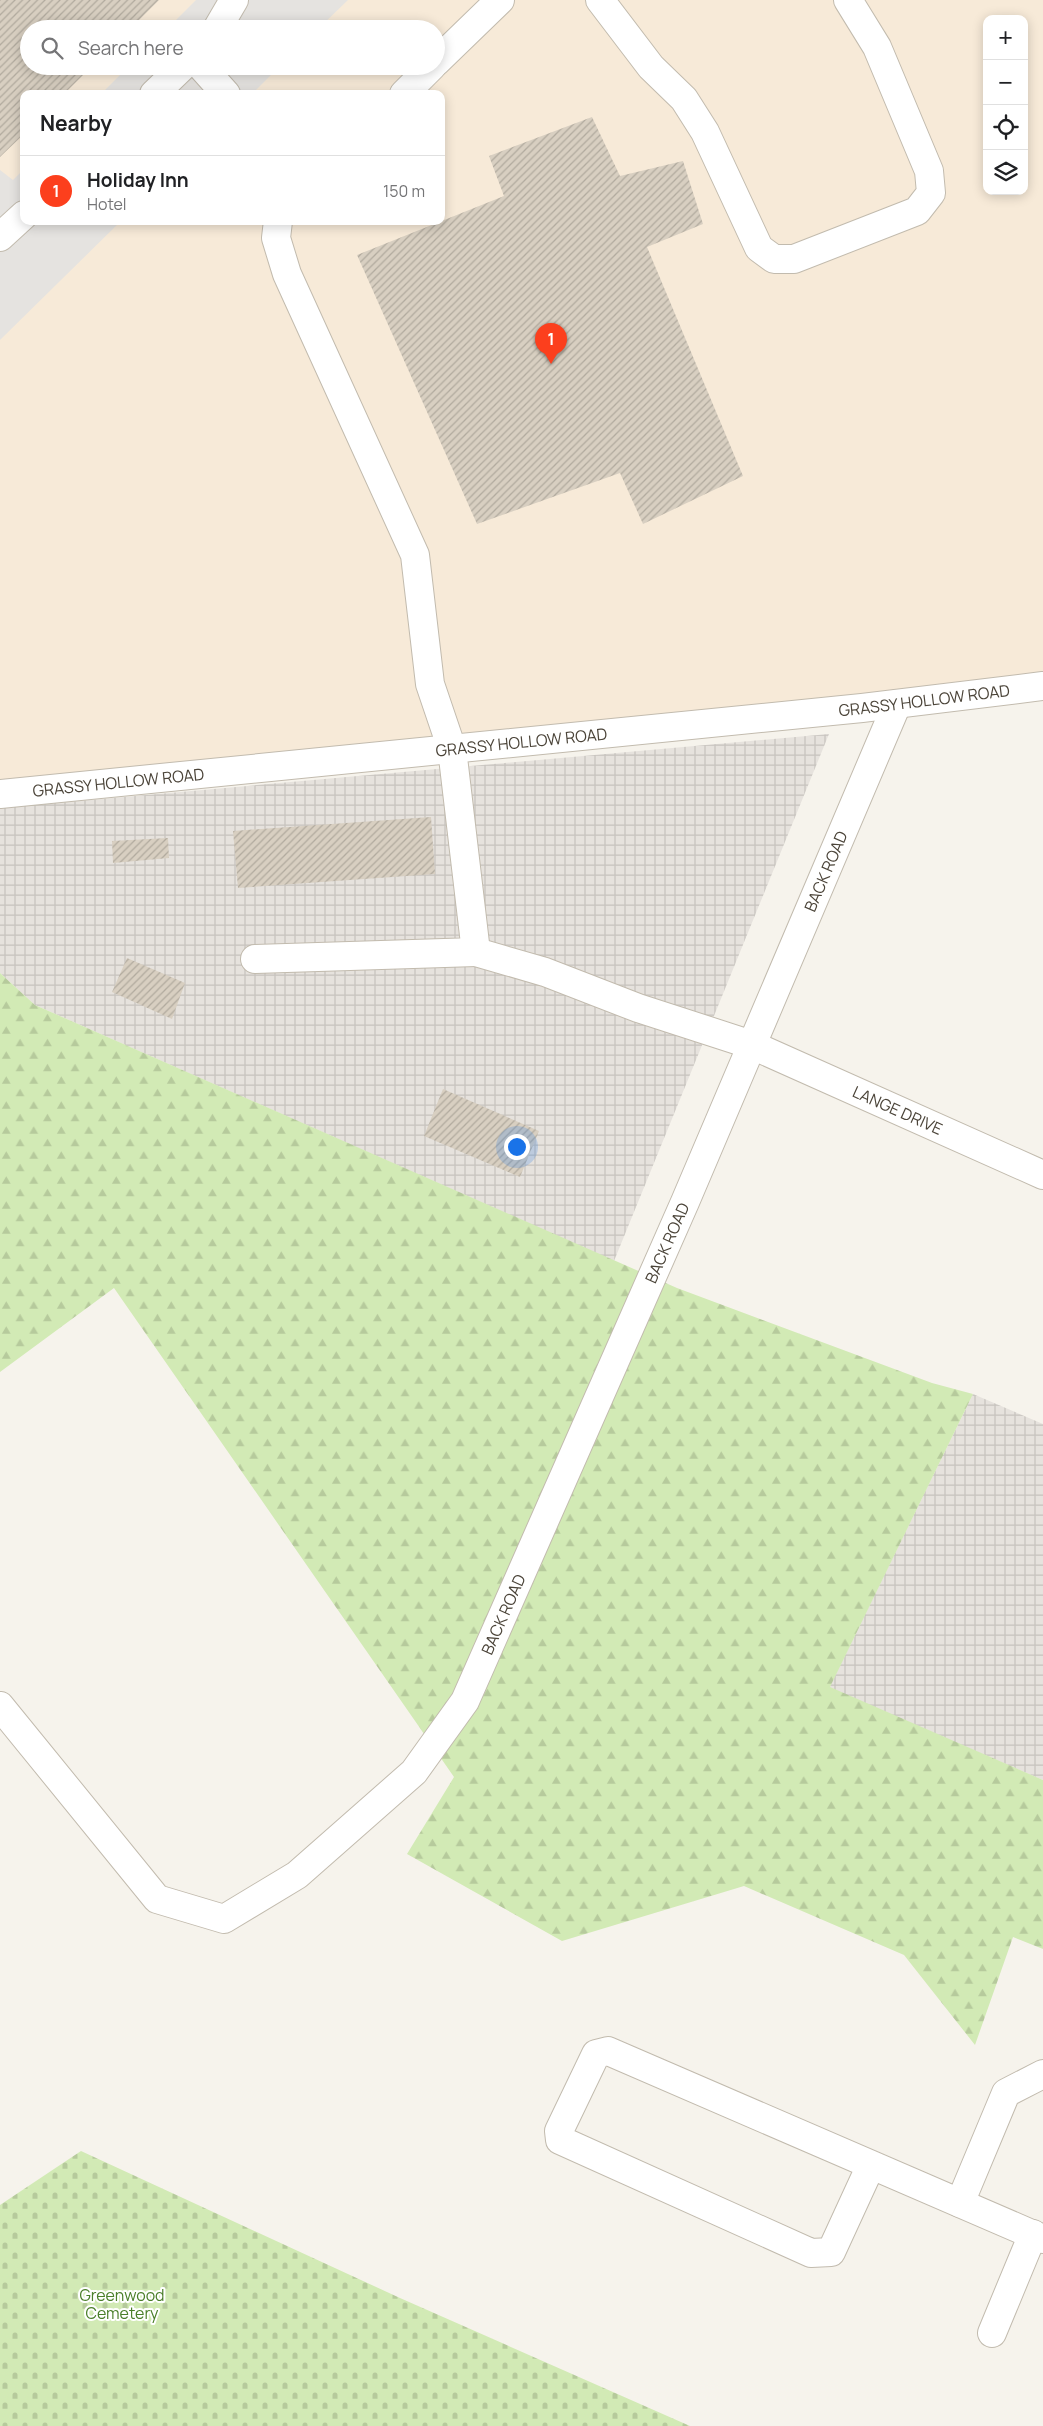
<!DOCTYPE html>
<html lang="en">
<head>
<meta charset="utf-8">
<style>
	:root { --surface:#fff; --page:#f2f2f2; --text:#202124; --muted:#757577; --line:#e0e0e0; --accent:#fc3f1d }
	body { margin:0; font-family:Manrope,sans-serif; background:var(--page); color:var(--text) }
	.controls { position:absolute; right:15px; top:15px; display:grid; overflow:hidden; border-radius:10px; box-shadow:0 2px 12px #0003 }
	.controls button { width:45px; height:45px; display:grid; place-items:center; padding:0; border:0; border-bottom:1px solid var(--line); background:var(--surface); color:var(--text); font:25px sans-serif }
	.you { position:absolute; left:516px; top:1146px; width:18px; height:18px; margin:-12px; border:4px solid #fff; border-radius:50%; background:#1a73e8; box-shadow:0 0 0 8px #1a73e833 }
	.badge { display:grid; place-items:center; width:32px; height:32px; border-radius:50%; background:var(--accent); color:#fff; font-size:16px; font-weight:700 }
	.pin { position:absolute; translate:-50% -41px; filter:drop-shadow(0 1px 2px #0008) }
	.pin::after { content:''; position:absolute; top:26px; width:18px; height:15px; background:inherit; clip-path:polygon(0 0,100% 0,50% 100%) }
	.list { margin:0; padding:0; list-style:none }
	h2 { display:flex; justify-content:space-between; align-items:center; height:65px; margin:0; padding:0 20px; font-size:21px }
	h2 small { font-size:16px; font-weight:400; color:var(--muted) }
	.list li { display:grid; grid-template-columns:32px 1fr auto; gap:15px; align-items:center; box-sizing:border-box; height:70px; padding:0 20px; border-top:1px solid var(--line) }
	.list b { display:block; font-size:19px; white-space:nowrap }
	.list p { margin:0; font-size:16px; white-space:nowrap; color:var(--muted) }
	.list em { font-size:16px; font-style:normal; color:var(--muted) }
	.icon { flex:none; width:28px; height:28px; fill:none; stroke:currentColor; stroke-width:2; stroke-linecap:round; stroke-linejoin:round }
	.map { position:relative; flex:none; width:1043px; height:2426px; overflow:hidden }
	.search { position:absolute; background:var(--surface); box-shadow:0 2px 12px #0003; left:20px; top:20px; width:425px; height:55px; display:flex; align-items:center; gap:12px; box-sizing:border-box; padding:0 18px; border-radius:28px; color:var(--muted); font-size:19px }
	.panel { position:absolute; background:var(--surface); box-shadow:0 2px 12px #0003; left:20px; top:90px; width:425px; height:135px; border-radius:10px }
	.map>svg:first-child { display:block }
</style>
</head>
<body>
<div class="map">
<svg width="1043" height="2426" viewBox="0 0 1043 2426">
	<defs>
		<pattern id="industrial-grid" width="8" height="8" patternUnits="userSpaceOnUse" patternTransform="scale(1.25)"><rect width="8" height="8" fill="#e6e2dd"/><path d="M0 4h8M4 0v8" fill="none" stroke="#c7c3be"/></pattern>
		<pattern id="forest-firs" width="22" height="20" patternUnits="userSpaceOnUse" patternTransform="scale(1.25)"><rect width="22" height="20" fill="#d2eab5"/><path d="M5 1l3.5 6h-7zM16 11l3.5 6h-7z" fill="#b6ca9c"/></pattern>
		<pattern id="cemetery-stones" width="16" height="16" patternUnits="userSpaceOnUse" patternTransform="scale(1.25)"><rect width="16" height="16" fill="#d2eab5"/><path d="M2 7V4a2 2 0 0 1 4 0v3zM10 15v-3a2 2 0 0 1 4 0v3z" fill="#b6ca9c"/></pattern>
		<pattern id="building-hatch" width="6" height="6" patternUnits="userSpaceOnUse" patternTransform="scale(1.25)"><rect width="6" height="6" fill="#d8cfc1"/><path d="M-1 1l2-2M0 6l6-6M5 7l2-2" fill="none" stroke="#b1aa9e"/></pattern>
	</defs>
	<rect width="100%" height="100%" fill="#f6f3ec"/>
	<path fill="#f7ead8" fill-rule="evenodd" d="M0,0H1043V686L0,806ZM987,19H1024V191H987ZM29,29H436V66H29ZM24,94H441V221H24Z"/>
	<path fill="url(#industrial-grid)" d="M829,734L614,1261L35,1005L0,973V808Z
		M973,1394L1043,1424V1780L829,1688Z"/>
	<path fill="url(#forest-firs)" d="M0,973L35,1005L677,1288L932,1383L973,1394L830,1687L1043,1780V1949L1013,1937L975,2045L904,1955L744,1886L562,1941L407,1854L454,1777L114,1288L0,1372Z"/>
	<path fill="url(#cemetery-stones)" d="M81,2151L400,2298L690,2426H0V2205Z"/>
	<path fill="#e5e3e0" d="M196,0H348L318,29H167Z
		M129,66H280L252,94H101Z
		M24,169V221H121L0,340V170L13,180Z"/>
	<path fill="url(#building-hatch)" d="M0,0H159L130,29H29V66H92L64,94H24V134L0,157Z
		M592,117L620,176L683,161L703,224L647,247L743,476L643,524L620,473L477,524L357,255L504,196L489,156Z
		M431,817L435,874L238,888L233,831Z
		M168,838L169,858L113,863L112,841Z
		M127,958L185,983L172,1019L112,992Z
		M443,1089L539,1131L520,1177L424,1136Z"/>
	<g fill="none" stroke-linecap="round" stroke-linejoin="round">
		<g stroke="#c2bbae" stroke-width="30">
			<g id="minor">
				<path d="M600,0L651,67L684,99L705,132L759,248L774,259H794L917,211L931,193L929,171L877,47L848,0"/>
				<path d="M217,29L234,0"/>
				<path d="M436,62L500,0"/>
				<path d="M201,66L226,94"/>
				<path d="M154,94L183,66"/>
				<path d="M404,94L432,66"/>
				<path d="M0,237L24,215"/>
				<path id="s1" d="M0,794L862,708L1043,686"/>
				<path id="s2" d="M476,952L545,972L638,1008L752,1045L1043,1175"/>
				<path d="M255,959L476,952L452,749L430,684L415,555L287,274L276,238L278,221"/>
				<path id="s3" d="M0,1706L157,1899L224,1919L297,1875L414,1772L465,1701L685,1202L897,704"/>
				<path d="M871,2165L831,2252L811,2253L560,2140L559,2131L596,2054L608,2051L1043,2239"/>
				<path d="M960,2203L1006,2093L1043,2074"/>
				<path d="M992,2333L1033,2234"/>
			</g>
		</g>
		<use href="#minor" stroke="#fff" stroke-width="28"/>
	</g>
	<g text-anchor="middle" stroke-width="4" stroke-linejoin="round" paint-order="stroke">
		<g font-size="16" fill="#4b4439" stroke="#fff">
			<text dy="6" stroke="none"><textPath href="#s1" startOffset="929">GRASSY HOLLOW ROAD</textPath></text>
			<text dy="6" stroke="none"><textPath href="#s1" startOffset="524">GRASSY HOLLOW ROAD</textPath></text>
			<text dy="6" stroke="none"><textPath href="#s1" startOffset="119">GRASSY HOLLOW ROAD</textPath></text>
			<text dy="6" stroke="none"><textPath href="#s3" startOffset="1552">BACK ROAD</textPath></text>
			<text dy="6" stroke="none"><textPath href="#s2" startOffset="451">LANGE DRIVE</textPath></text>
			<text dy="6" stroke="none"><textPath href="#s3" startOffset="1148">BACK ROAD</textPath></text>
			<text dy="6" stroke="none"><textPath href="#s3" startOffset="742">BACK ROAD</textPath></text>
		</g>
		<g font-size="16" fill="#4a7f2a" stroke="#fff">
			<text x="122" y="2301">Greenwood<tspan x="122" dy="18">Cemetery</tspan></text>
		</g>
	</g>
</svg>
<div class="controls">
<button>+</button>
<button>−</button>
<button><svg class="icon" aria-label="locate" viewBox="0 0 24 24"><circle cx="12" cy="12" r="6"/><path d="M12 2v4M12 18v4M2 12h4M18 12h4"/></svg></button>
<button><svg class="icon" aria-label="layers" viewBox="0 0 24 24"><path d="M12 4l9 5-9 5-9-5zM3 14l9 5 9-5"/></svg></button>
</div>
<div class="you"></div>
<div class="pin badge" style="left:551px;top:364px">1</div>
<div class="search"><svg class="icon" aria-label="search" viewBox="0 0 24 24"><circle cx="10" cy="10" r="6"/><path d="M15 15l6 6"/></svg>Search here</div>
<section class="panel">
<h2>Nearby<small></small></h2>
<ul class="list">
<li><span class="badge">1</span><div><b>Holiday Inn</b><p>Hotel</p></div><em>150 m</em></li>
</ul>
</section>
</div>
</body>
</html>
